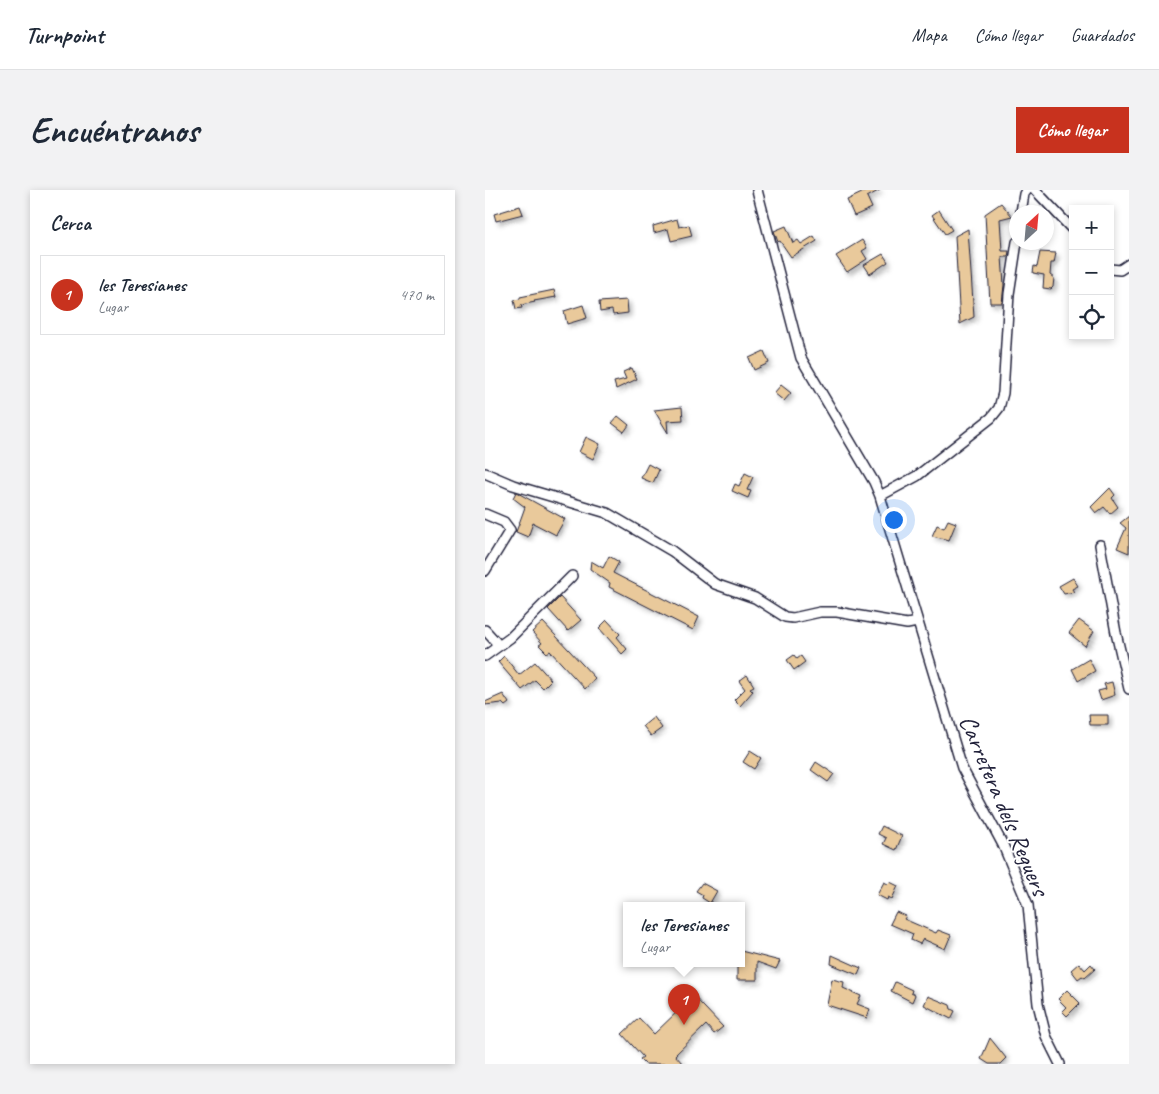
<!DOCTYPE html>
<html lang="es">
<head>
<meta charset="utf-8">
<style>
	:root { --surface:#fff; --page:#f2f2f3; --text:#1f2937; --muted:#747a83; --line:#e0e1e3; --accent:#c8321e }
	body { margin:0; font-family:Caveat,sans-serif; background:var(--page); color:var(--text) }
	.controls { position:absolute; right:15px; top:15px; display:grid; overflow:hidden; border-radius:0px; box-shadow:0 2px 8px #0003 }
	.controls button { width:45px; height:45px; display:grid; place-items:center; padding:0; border:0; border-bottom:1px solid var(--line); background:var(--surface); color:var(--text); font:25px sans-serif }
	.compass { position:absolute; left:524px; top:15px; width:45px; height:45px; border-radius:50%; background:var(--surface); box-shadow:0 2px 8px #0003; rotate:26deg }
	.you { position:absolute; left:408px; top:329px; width:18px; height:18px; margin:-12px; border:4px solid #fff; border-radius:50%; background:#1a73e8; box-shadow:0 0 0 8px #1a73e833 }
	.badge { display:grid; place-items:center; width:32px; height:32px; border-radius:50%; background:var(--accent); color:#fff; font-size:16px; font-weight:700 }
	.pin { position:absolute; translate:-50% -41px; filter:drop-shadow(0 1px 2px #0008) }
	.pin::after { content:''; position:absolute; top:26px; width:18px; height:15px; background:inherit; clip-path:polygon(0 0,100% 0,50% 100%) }
	.popup { position:absolute; left:138px; top:712px; width:122px; height:65px; box-sizing:border-box; display:grid; place-content:center; border-radius:0px; background:var(--surface); filter:drop-shadow(0 1px 4px #0005); font-size:16px; white-space:nowrap; color:var(--muted) }
	.popup b { font-size:19px; color:var(--text) }
	.popup::after { content:''; position:absolute; left:50%; top:100%; margin-left:-10px; border:10px solid transparent; border-top-color:var(--surface) }
	.list { margin:0; padding:0; list-style:none }
	h2 { display:flex; justify-content:space-between; align-items:center; height:65px; margin:0; padding:0 20px; font-size:21px }
	h2 small { font-size:16px; font-weight:400; color:var(--muted) }
	.list li { display:grid; grid-template-columns:32px 1fr auto; gap:15px; align-items:center; box-sizing:border-box; height:80px; margin:0 10px 10px; padding:0 10px; border:1px solid var(--line); border-radius:0px }
	.list b { display:block; font-size:19px; white-space:nowrap }
	.list p { margin:0; font-size:16px; white-space:nowrap; color:var(--muted) }
	.list em { font-size:16px; font-style:normal; color:var(--muted) }
	.icon { flex:none; width:28px; height:28px; fill:none; stroke:currentColor; stroke-width:2; stroke-linecap:round; stroke-linejoin:round }
	.map { position:relative; flex:none; width:644px; height:874px; overflow:hidden; border-radius:0px }
	header { display:flex; align-items:center; gap:30px; box-sizing:border-box; height:70px; padding:0 25px; background:var(--surface); border-bottom:1px solid var(--line) }
	header strong { font-size:24px }
	nav { display:flex; gap:28px; margin-inline-start:auto; font-size:18px }
	.intro { display:flex; align-items:center; justify-content:space-between; box-sizing:border-box; height:120px; padding:0 30px }
	h1 { margin:0; font-size:35px }
	.button { padding:12px 22px; border-radius:0px; background:var(--accent); color:#fff; font-size:18px; font-weight:700 }
	main { display:flex; gap:30px; padding:0 30px }
	aside { flex:1; background:var(--surface); border-radius:0px; box-shadow:0 2px 8px #0003 }
	.map>svg:first-child { display:block }
</style>
</head>
<body>
<header>
<strong>Turnpoint</strong>
<nav><a>Mapa</a><a>Cómo llegar</a><a>Guardados</a></nav>
</header>
<div class="intro"><h1>Encuéntranos</h1><a class="button">Cómo llegar</a></div>
<main>
<aside>
<h2>Cerca<small></small></h2>
<ul class="list">
<li><span class="badge">1</span><div><b>les Teresianes</b><p>Lugar</p></div><em>470 m</em></li>
</ul>
</aside>
<div class="map">
<svg width="644" height="874" viewBox="0 0 644 874">
	<defs>
		<filter id="shadow"><feDropShadow dx="3" dy="3" stdDeviation="2.5" flood-color="#0004"/></filter>
	</defs>
	<rect width="100%" height="100%" fill="#fff"/>
	<filter id="ink" filterUnits="userSpaceOnUse"><feTurbulence type="fractalNoise" baseFrequency=".02" numOctaves="2"/><feDisplacementMap in="SourceGraphic" scale="10" xChannelSelector="R" yChannelSelector="G"/><feConvolveMatrix kernelMatrix="1 2 1 2 8 2 1 2 1" color-interpolation-filters="sRGB"/></filter>
	<g filter="url(#ink)">
		<path fill="#e9c99b" stroke="#22223b" filter="url(#shadow)" d="M383,0H395L382,7L387,18L369,26L362,10Z
			M516,13L527,26L515,29L517,61H524L523,67H517L519,95L517,113H505L500,24Z
			M35,16L38,24L11,31L9,24Z
			M454,20L467,40L460,44L447,25Z
			M192,29L194,37L204,35L207,46L186,51L183,39L169,43L168,36Z
			M301,36L308,53L313,50L316,54L329,46L332,51L306,67L295,51L293,52L289,41Z
			M483,39L489,127L475,134L470,46Z
			M377,50L382,58L377,61L382,69L362,82L351,66Z
			M555,62L571,63L569,73H566L565,85L569,88L568,97L566,99L558,98L559,85L548,83L549,76L552,77Z
			M398,64L403,72L385,84L379,75Z
			M69,100L71,107L49,111L50,112L36,115L37,118L31,119L29,110L35,109V107Z
			M142,110L143,123L128,125L127,120L115,122L114,112Z
			M98,115L102,128L82,134L79,121Z
			M279,161L284,173L269,180L264,168Z
			M147,178L152,189L131,199L129,192L141,189L138,182Z
			M296,195L306,203L299,211L289,203Z
			M197,217L198,230L182,231L183,243L169,220Z
			M133,226L144,235L139,242L127,233Z
			M101,247L115,254L108,269L94,262Z
			M163,274L174,280L168,293L156,288Z
			M260,283L268,287L262,300L266,301L263,308L247,301L250,294L254,296Z
			M625,298L630,305L627,308L633,317L625,324L619,317L611,323L606,317Z
			M31,302L80,329L71,345L48,333L43,347L31,342L40,317L28,308Z
			M644,326V363L632,358L641,338L635,333Z
			M463,330L471,333L464,350L447,346L452,335L459,338Z
			M124,366L134,372L128,383L214,427L208,440L124,397L125,393L105,379L106,371L118,378Z
			M588,388L593,396L587,399L589,402L579,404L574,396Z
			M75,407L96,430L83,441L63,419Z
			M122,430L135,444L132,447L142,459L137,464L114,438Z
			M594,430L609,441L600,456L584,443Z
			M58,432L110,488L100,499L65,461L62,463L54,455L57,453L47,442Z
			M309,465L312,469L316,466L320,472L309,480L302,470Z
			M19,466L34,485L50,472L66,490L58,498L50,490L37,500L13,472Z
			M604,469L610,481L593,491L587,479Z
			M262,485L269,496L265,498L268,501L255,516L249,510L260,499L254,491Z
			M627,492L630,505L616,510L613,501L621,499L619,494Z
			M18,504L24,513L20,516L17,513L0,515V512Z
			M604,525H623V535H605Z
			M169,527L177,538L166,546L158,536Z
			M265,561L276,568L269,579L258,572Z
			M331,572L349,584L343,592L326,580Z
			M397,636L417,646L411,660L398,654L401,648L393,644Z
			M399,692L403,694L405,692L413,696L407,709L403,707L402,710L392,705Z
			M217,693L232,701L225,713L217,708L218,705L211,701Z
			M411,722L421,726L419,729L451,743L453,740L466,745L460,759L438,749L435,754L426,750L428,744L405,734Z
			M256,761L295,771L291,779L272,772V790H252V774H256Z
			M347,765L376,778L373,785L346,774Z
			M594,773L600,780L606,774L610,779L600,788L597,786L593,789L586,780Z
			M347,789L359,792L358,798L376,806L372,814L385,819L382,828L342,815Z
			M410,792L427,800L426,803L430,805L427,812L406,801Z
			M200,797L238,837L229,844L221,835L190,865L198,874H160L155,869L158,867L137,844L154,828L169,844L197,817L189,809Z
			M582,800L595,813L582,826L577,821L581,817L573,809Z
			M443,806L465,815L466,819L470,821L466,829L439,815Z
			M505,848L521,868L515,874H504L496,869Z"/>
		<g fill="none" stroke-linecap="round" stroke-linejoin="round">
			<g stroke="#22223b" stroke-width="12">
				<path id="street" d="M272,0L316,168L389,292L395,306L477,578L518,655L543,715L553,814L561,846L575,874
					M550,0L588,40
					M536,22L539,4L542,0
					M625,79L635,80L644,74
					M0,283L28,295L122,323L187,361L230,394L270,408L300,427L308,428L335,422H352L422,434L432,432
					M395,306L432,286L506,228L514,218L518,203L524,104L532,52
					M0,324L19,332L25,340L0,381
					M615,355L631,443L644,499
					M0,440L11,452V458
					M0,466L25,448L87,386"/>
			</g>
			<use href="#street" stroke="#fff" stroke-width="9"/>
		</g>
	</g>
	<g text-anchor="middle" stroke-width="4" stroke-linejoin="round" paint-order="stroke">
		<g font-size="25" fill="#22223b" stroke="#fff">
			<text transform="translate(520 615) rotate(67)" y="9">Carretera dels Reguers</text>
		</g>
	</g>
</svg>
<div class="controls">
<button>+</button>
<button>−</button>
<button><svg class="icon" aria-label="locate" viewBox="0 0 24 24"><circle cx="12" cy="12" r="6"/><path d="M12 2v4M12 18v4M2 12h4M18 12h4"/></svg></button>
</div>
<svg class="compass" viewBox="-18 -18 36 36"><path d="M0-13l5 13h-10z" fill="#e53935"/><path d="M0 13l5-13h-10z" fill="#747a83"/></svg>
<div class="you"></div>
<div class="pin badge" style="left:199px;top:835px">1</div>
<div class="popup"><b>les Teresianes</b>Lugar</div>
</div>
</main>
</body>
</html>
